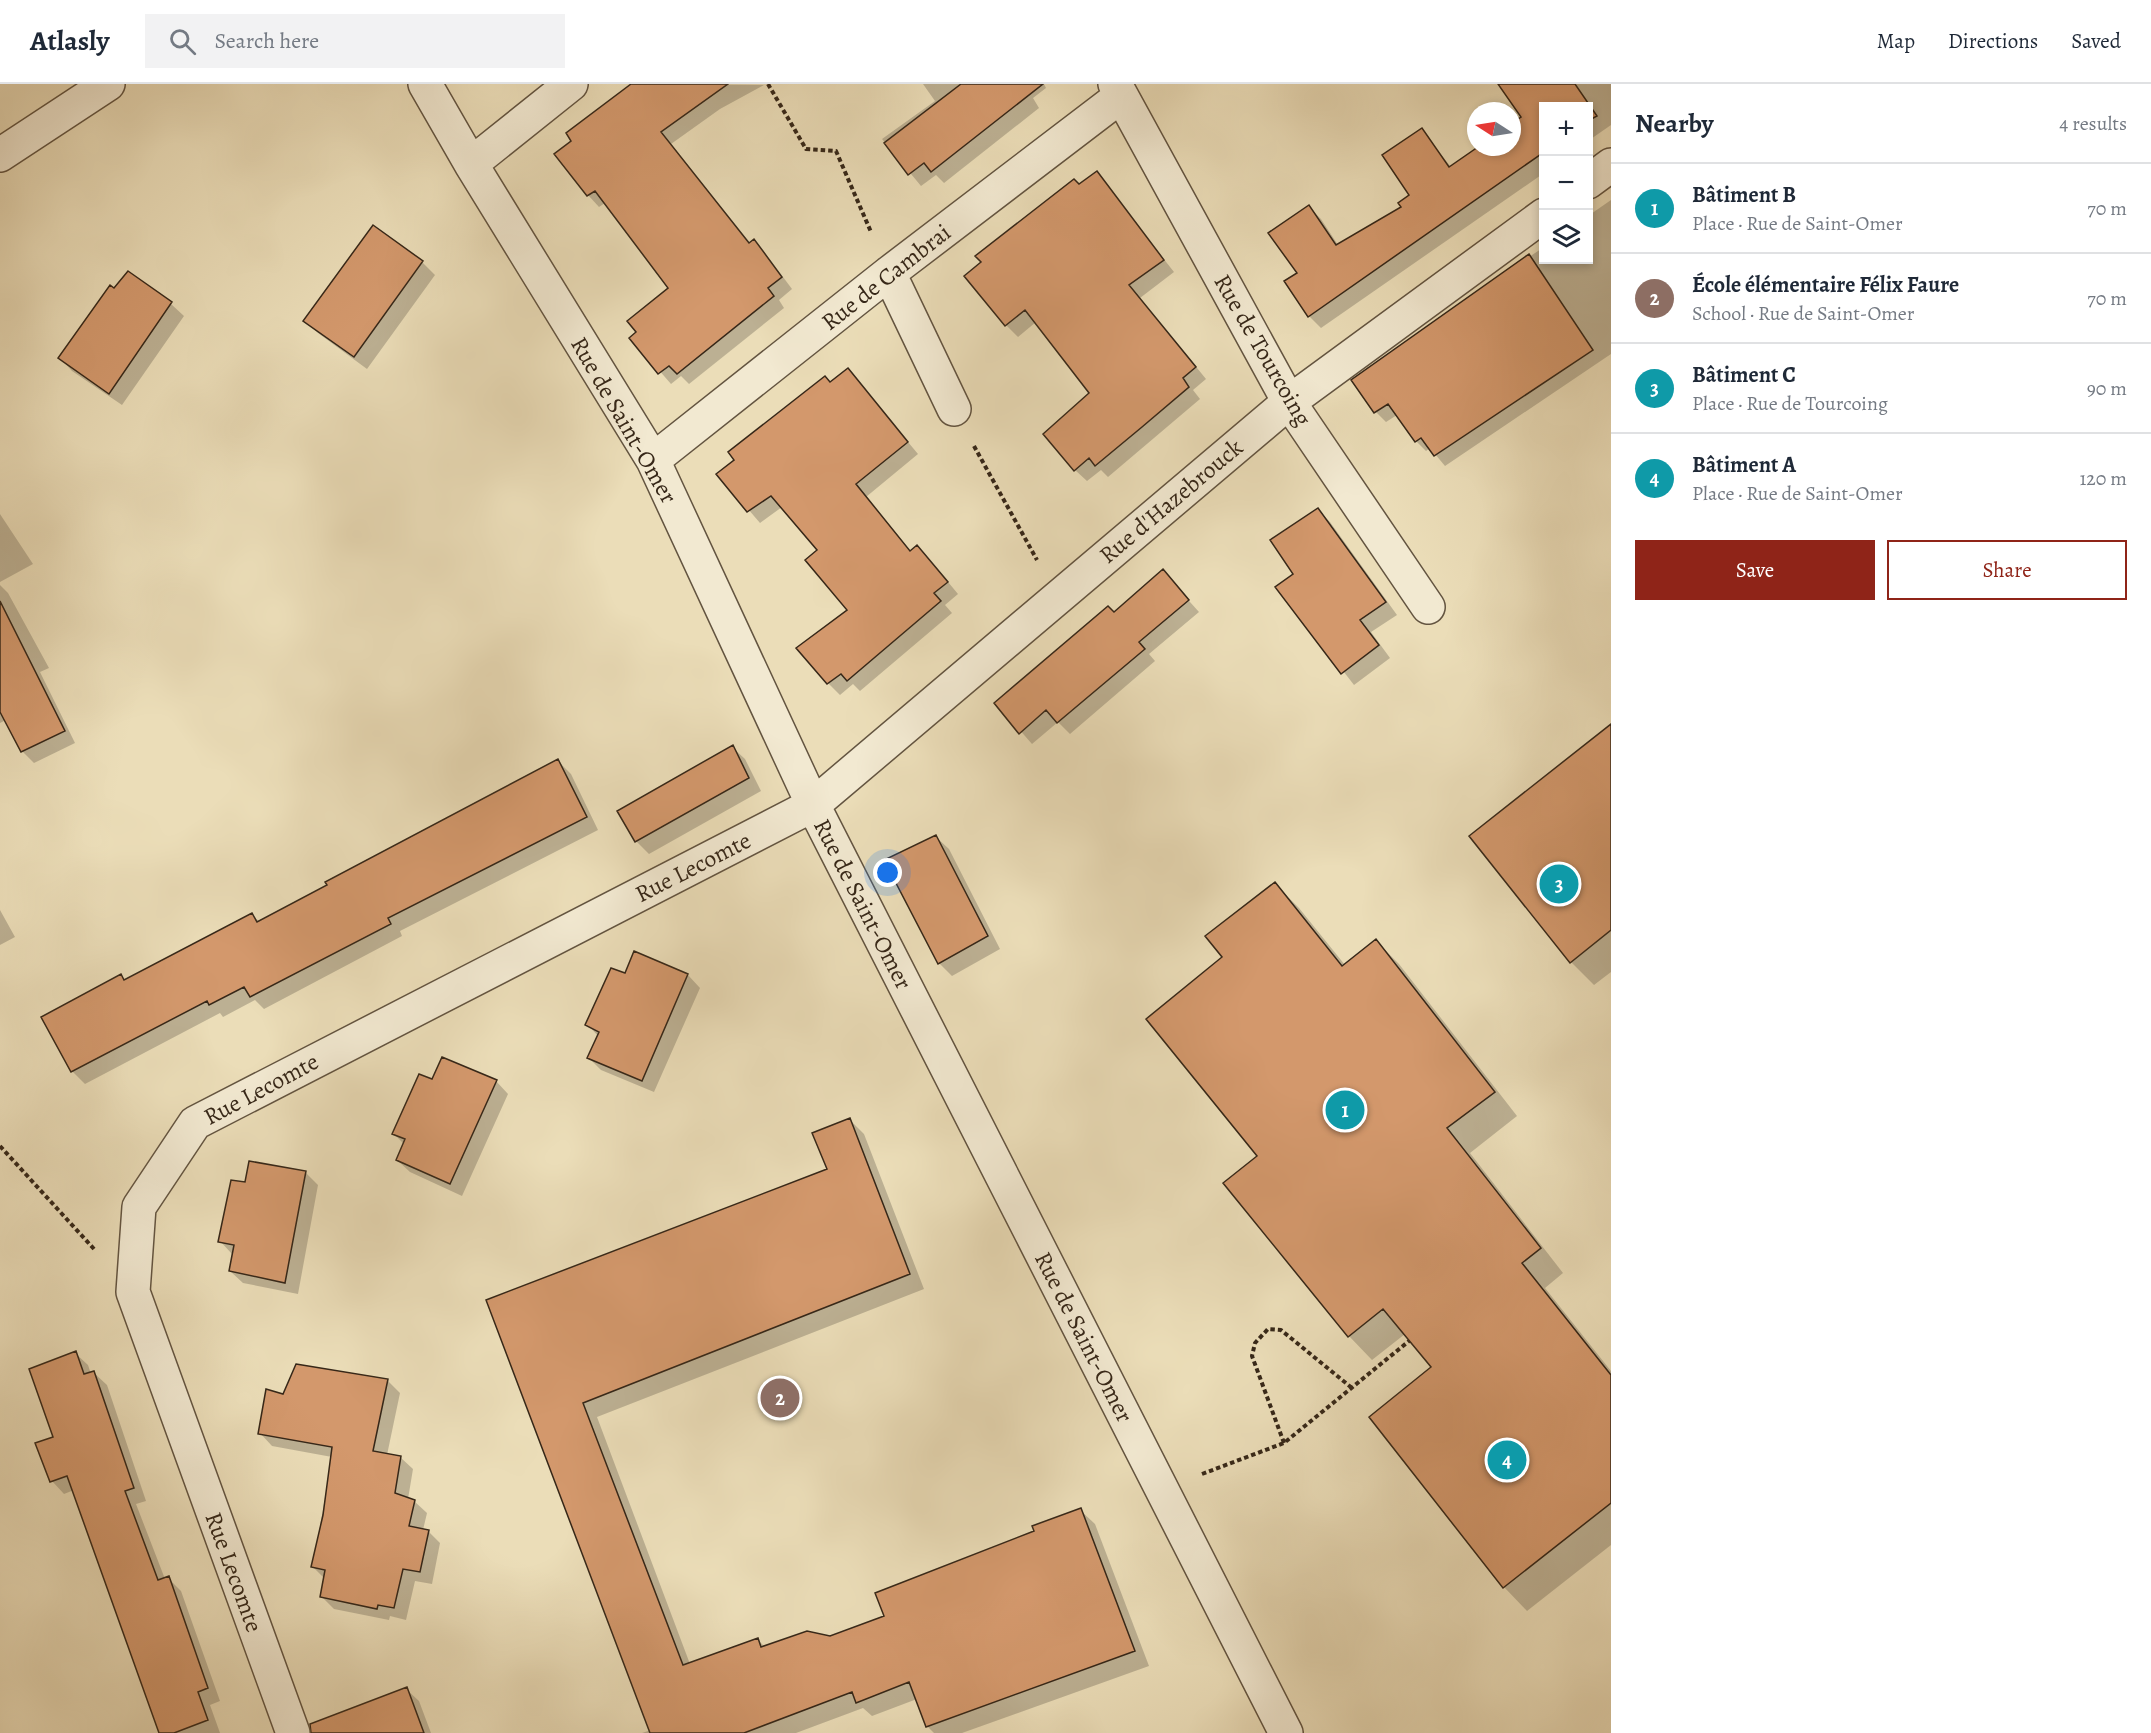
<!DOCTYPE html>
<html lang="en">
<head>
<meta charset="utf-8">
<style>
	:root { --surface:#fff; --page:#f2f2f3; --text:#1f2937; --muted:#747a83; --line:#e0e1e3; --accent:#8f2418 }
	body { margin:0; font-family:Alegreya,serif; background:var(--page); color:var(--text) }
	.controls { position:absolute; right:18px; top:18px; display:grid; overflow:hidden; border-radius:0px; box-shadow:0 3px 9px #0003 }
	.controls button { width:54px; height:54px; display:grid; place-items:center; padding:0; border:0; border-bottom:2px solid var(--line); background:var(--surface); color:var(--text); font:30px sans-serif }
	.compass { position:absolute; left:1467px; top:18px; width:54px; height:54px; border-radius:50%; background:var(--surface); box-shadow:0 3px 9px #0003; rotate:282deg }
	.you { position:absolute; left:888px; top:789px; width:21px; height:21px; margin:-15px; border:4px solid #fff; border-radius:50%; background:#1a73e8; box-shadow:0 0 0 9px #1a73e833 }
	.badge { display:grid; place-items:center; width:39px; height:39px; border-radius:50%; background:var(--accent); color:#fff; font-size:20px; font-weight:700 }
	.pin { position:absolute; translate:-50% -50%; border:3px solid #fff; box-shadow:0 2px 6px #0006 }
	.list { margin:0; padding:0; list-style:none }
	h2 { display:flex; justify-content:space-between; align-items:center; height:78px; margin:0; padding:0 24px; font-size:26px }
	h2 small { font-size:20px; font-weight:400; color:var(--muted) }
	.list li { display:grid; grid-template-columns:39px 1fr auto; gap:18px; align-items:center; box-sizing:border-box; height:90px; padding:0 24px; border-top:2px solid var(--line) }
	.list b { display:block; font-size:22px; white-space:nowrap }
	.list p { margin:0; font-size:20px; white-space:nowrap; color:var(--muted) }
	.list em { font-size:20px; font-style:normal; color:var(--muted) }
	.actions { display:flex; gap:12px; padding:18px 24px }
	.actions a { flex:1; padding:14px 0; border:2px solid var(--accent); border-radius:0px; text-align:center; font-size:21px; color:var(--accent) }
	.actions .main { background:var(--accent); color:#fff }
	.icon { flex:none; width:33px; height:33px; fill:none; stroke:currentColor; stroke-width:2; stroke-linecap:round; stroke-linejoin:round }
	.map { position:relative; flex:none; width:1611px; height:1649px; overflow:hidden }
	header { display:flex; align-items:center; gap:36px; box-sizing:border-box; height:84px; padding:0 30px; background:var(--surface); border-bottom:2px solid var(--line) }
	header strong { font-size:28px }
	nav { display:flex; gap:33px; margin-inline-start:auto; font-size:21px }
	.search { width:420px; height:54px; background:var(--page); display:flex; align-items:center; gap:15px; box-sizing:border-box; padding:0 21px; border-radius:0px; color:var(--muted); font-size:22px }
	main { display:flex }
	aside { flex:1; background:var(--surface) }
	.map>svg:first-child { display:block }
</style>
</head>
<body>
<header>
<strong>Atlasly</strong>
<div class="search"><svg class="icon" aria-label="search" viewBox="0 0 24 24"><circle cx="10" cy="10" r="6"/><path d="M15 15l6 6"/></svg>Search here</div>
<nav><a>Map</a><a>Directions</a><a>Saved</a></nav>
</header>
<main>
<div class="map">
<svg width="1611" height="1649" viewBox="0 0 1611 1649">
	<rect width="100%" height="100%" fill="#ebddb8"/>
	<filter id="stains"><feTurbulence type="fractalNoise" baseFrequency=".00333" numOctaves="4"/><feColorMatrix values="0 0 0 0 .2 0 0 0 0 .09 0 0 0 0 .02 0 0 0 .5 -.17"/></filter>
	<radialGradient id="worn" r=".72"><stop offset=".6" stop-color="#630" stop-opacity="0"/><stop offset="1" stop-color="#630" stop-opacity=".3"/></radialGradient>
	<path fill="#0003" d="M633,0L764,1L720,25L671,60L751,160L754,157L765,169L792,205L779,216L784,224L689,300L681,292L671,300L631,254L670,204L605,119L599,123L588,111L573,57Z
		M923,0H1044L1046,4L1033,14L1039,24L944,99L936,91L921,102L882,55L935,17Z
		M1499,0H1611V41L1588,57V22H1544V89L1321,244L1309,232L1286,198L1299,189L1309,123L1321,135L1338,161L1403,123L1411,111L1421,46L1451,83L1481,63H1512V41L1523,34Z
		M1096,89L1174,188L1140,214L1206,295L1193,306L1200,315L1108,393L1101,386L1087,397L1075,386L1092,309L1036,238L1018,253L1006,241L1079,102Z
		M1611,116V270L1445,382L1430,364L1426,367L1416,357L1397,331L1386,338L1376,328L1353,296L1442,231L1544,163V176H1588V132Z
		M373,143L422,178L435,191L367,285L318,249L305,237Z
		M128,189L171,220L184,232L122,321L72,287L60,274Z
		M848,286L918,370L866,413L911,468L929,475L958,510L945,521L952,529L860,607L853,600L840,611L828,599L849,526L819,467L782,423L760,439L718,390Z
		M1318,426L1330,438L1397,531L1371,548L1390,574L1354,601L1278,503L1295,490Z
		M0,430L33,480L0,498Z
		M1163,488L1199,528L1149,570L1155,577L1070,650L1058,638L1032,660L996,619L1114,530Z
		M0,501L8,509L49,584L40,588L75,659L34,679L23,668L6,636L0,639Z
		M1611,642V888L1594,901L1571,878Z
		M732,663L745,675L761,707L649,770L636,757Z
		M558,677L571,690L598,746L400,847L402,852L264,925L255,916L223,933L220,929L85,1000L72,987L43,934L121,892L126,897L252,831L260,838Z
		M936,753L949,765L1000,865L952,892L939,879Z
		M1275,800L1299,824L1345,881L1376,857L1399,880L1517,1032L1470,1069L1563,1189L1545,1204L1611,1287V1461L1527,1527L1504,1503L1433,1284L1405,1250L1372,1276L1349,1252L1225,1099L1259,1072L1224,873Z
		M0,826L15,853L0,861Z
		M635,869L688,891L700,904L654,1008L601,986L589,974L599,953L587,940L626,891Z
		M433,997H496L508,1010L462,1112L410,1088L397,1076L404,1060L393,1049Z
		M850,1036L864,1050L924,1205L597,1333L690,1580L758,1556L765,1563L830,1553L886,1532L1035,1448L1080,1426L1095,1440L1149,1582L962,1649H934L927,1642L917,1615L872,1632L863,1624L796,1649H642L651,1646L488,1217L829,1086Z
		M305,1088L318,1101L298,1210L243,1199L230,1187L232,1170L220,1157L246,1099Z
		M75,1269L88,1281L91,1290L94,1289L107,1301L146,1417L136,1420L165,1495L168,1494L181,1507L220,1617L210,1621L220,1649H161L74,1406L64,1410L52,1397L55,1354Z
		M387,1296L400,1309L387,1371L400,1373L413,1385L408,1415L414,1417L427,1429L423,1446L428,1447L440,1459L432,1500L415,1497L406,1536L390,1532L389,1536L334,1525L322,1513L325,1495L313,1483L332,1373L272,1362L260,1349L284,1312Z
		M406,1605L419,1617L431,1649H371Z"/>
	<path fill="#d3986c" stroke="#362718" stroke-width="1.5" d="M631,0H728L661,48L749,159L754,155L782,193L768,204L774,212L677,290L669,282L658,290L629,254L636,248L627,237L668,204L595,107L587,112L554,70L571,57L566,49Z
		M961,0H1043L931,88L924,79L908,91L884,59Z
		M1498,0H1575L1597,32L1588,37V22H1544V68L1308,233L1284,197L1297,189L1268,149L1309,121L1336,161L1401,123L1398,119L1409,111L1382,71L1422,44L1449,83L1478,63H1512V39L1521,33Z
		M1097,87L1164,176L1129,201L1196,283L1183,294L1189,303L1142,343L1095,382L1089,374L1074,387L1043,350L1089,309L1025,226L1005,242L964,192L981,178L975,172L1074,95L1079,100Z
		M373,141L423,177L354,273L303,237Z
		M1529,170L1593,266L1434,372L1421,354L1415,358L1388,320L1374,329L1351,296Z
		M128,187L172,218L109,310L58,274L110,201L114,204Z
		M848,284L908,358L856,400L910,467L917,461L948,498L934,509L941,517L847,597L841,590L827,600L796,564L847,526L805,476L817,466L771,412L747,428L716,390L734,376L728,368L825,292L830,298Z
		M1318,424L1386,518L1360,536L1379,561L1341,590L1275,503L1293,490L1270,456Z
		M1163,485L1189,516L1139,558L1145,565L1057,639L1046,626L1019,650L994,619L1108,522L1114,528Z
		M0,517L65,647L21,668L0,628Z
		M1611,640V846L1570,879L1469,752Z
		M733,661L749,694L635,758L617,727Z
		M558,675L587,733L388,834L391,840L250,913L244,903L209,921L207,917L71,988L41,933L121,890L124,896L252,829L257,838L327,801L325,798Z
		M936,751L988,852L938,880L884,776Z
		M1275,798L1342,882L1376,855L1495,1008L1447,1044L1541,1164L1522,1179L1611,1291V1419L1503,1504L1369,1333L1431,1283L1383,1225L1348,1253L1223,1099L1257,1072L1146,935L1222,873L1205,852Z
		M634,867L688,890L642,997L587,974L599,948L585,941L611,884L625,889Z
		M442,973L497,996L450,1100L396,1076L405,1055L392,1050L419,990L432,995Z
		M850,1034L910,1190L583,1319L683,1581L758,1554L761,1563L807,1547L830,1552L884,1532L875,1509L1034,1447L1032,1442L1081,1424L1135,1567L926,1643L909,1598L856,1619L852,1608L744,1649H650L486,1216L827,1085L812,1049Z
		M249,1077L306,1087L285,1199L229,1187L234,1161L218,1158L231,1096L245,1098Z
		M76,1267L84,1290L94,1287L134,1404L125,1407L158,1496L169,1492L208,1604L198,1608L208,1636L174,1649H159L67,1392L50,1398L35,1359L53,1353L29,1285Z
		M296,1280L388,1295L373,1367L401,1372L395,1409L415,1416L409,1442L429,1446L420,1488L403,1485L394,1524L378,1521L377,1525L320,1513L325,1486L311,1483L323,1431L332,1363L258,1350L266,1305L283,1310Z
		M407,1603L424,1649H311L310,1640Z"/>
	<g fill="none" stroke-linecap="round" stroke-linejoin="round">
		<g stroke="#635440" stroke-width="36">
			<path id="minor" d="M425,0L471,80L653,376L813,721L1286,1649
				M1115,0L1289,318L1428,523
				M471,80L571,0
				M1588,98L1611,81
				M889,189L954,325
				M653,376L889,189L1121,12
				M293,1649L133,1208L139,1123L195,1039L813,721L1289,318L1544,131"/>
		</g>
		<g stroke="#635440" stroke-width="36">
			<path id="tertiary" d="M0,71L108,0"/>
		</g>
		<path stroke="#362718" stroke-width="4" stroke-dasharray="4.5 3" stroke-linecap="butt" d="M768,0L806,65L836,67L871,148
			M974,362L1037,476
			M0,1062L94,1165
			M1284,1359L1252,1272L1255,1259L1268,1245L1281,1246L1352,1304
			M1202,1390L1284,1359L1409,1257"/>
		<use href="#minor" stroke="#f2e9d1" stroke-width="33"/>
		<use href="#tertiary" stroke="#f2e9d1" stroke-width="33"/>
	</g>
	<g text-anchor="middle" stroke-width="5" stroke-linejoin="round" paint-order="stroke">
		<g font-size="24" fill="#362718" stroke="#f2e9d1">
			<text transform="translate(886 193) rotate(-38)" y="8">Rue de Cambrai</text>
			<text transform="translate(1263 266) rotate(60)" y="8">Rue de Tourcoing</text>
			<text transform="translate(624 336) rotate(60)" y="8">Rue de Saint-Omer</text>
			<text transform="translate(1171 417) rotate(-40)" y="8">Rue d'Hazebrouck</text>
			<text transform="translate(693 783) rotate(-27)" y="8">Rue Lecomte</text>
			<text transform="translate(863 820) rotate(63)" y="8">Rue de Saint-Omer</text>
			<text transform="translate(261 1005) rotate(-28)" y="8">Rue Lecomte</text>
			<text transform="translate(1084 1253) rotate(63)" y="8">Rue de Saint-Omer</text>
			<text transform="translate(234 1488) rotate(70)" y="8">Rue Lecomte</text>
		</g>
	</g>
	<rect width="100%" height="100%" filter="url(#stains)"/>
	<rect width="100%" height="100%" fill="url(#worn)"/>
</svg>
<div class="controls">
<button>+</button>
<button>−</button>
<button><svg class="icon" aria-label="layers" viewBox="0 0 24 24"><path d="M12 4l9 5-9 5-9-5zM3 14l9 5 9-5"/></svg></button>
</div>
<svg class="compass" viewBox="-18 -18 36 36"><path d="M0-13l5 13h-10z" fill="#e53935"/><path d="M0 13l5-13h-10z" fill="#747a83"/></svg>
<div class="you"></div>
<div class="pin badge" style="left:1345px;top:1026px;background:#0f9aa8">1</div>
<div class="pin badge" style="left:780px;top:1314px;background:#8d6e63">2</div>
<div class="pin badge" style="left:1559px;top:800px;background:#0f9aa8">3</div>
<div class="pin badge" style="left:1507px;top:1376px;background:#0f9aa8">4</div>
</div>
<aside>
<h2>Nearby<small>4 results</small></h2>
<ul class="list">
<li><span class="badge" style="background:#0f9aa8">1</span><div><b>Bâtiment B</b><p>Place · Rue de Saint-Omer</p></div><em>70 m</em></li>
<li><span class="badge" style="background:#8d6e63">2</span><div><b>École élémentaire Félix Faure</b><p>School · Rue de Saint-Omer</p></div><em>70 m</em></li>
<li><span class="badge" style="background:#0f9aa8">3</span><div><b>Bâtiment C</b><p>Place · Rue de Tourcoing</p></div><em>90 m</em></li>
<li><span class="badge" style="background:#0f9aa8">4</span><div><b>Bâtiment A</b><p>Place · Rue de Saint-Omer</p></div><em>120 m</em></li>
</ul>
<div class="actions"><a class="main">Save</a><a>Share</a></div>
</aside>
</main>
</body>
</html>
